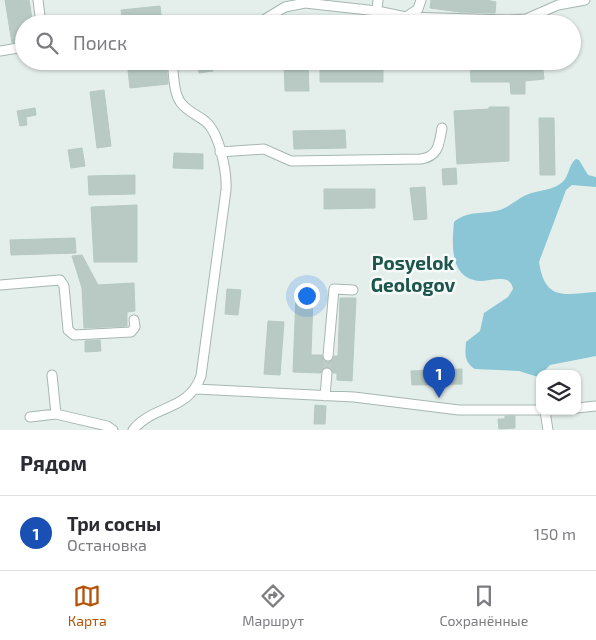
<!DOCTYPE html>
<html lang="ru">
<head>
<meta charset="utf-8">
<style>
	:root { --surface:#fff; --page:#f7f7f7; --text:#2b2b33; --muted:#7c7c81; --line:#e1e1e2; --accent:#b45309 }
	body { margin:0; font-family:"Exo 2",sans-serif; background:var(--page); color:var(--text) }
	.controls { position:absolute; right:15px; bottom:15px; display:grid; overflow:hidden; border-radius:10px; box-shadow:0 1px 4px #0004 }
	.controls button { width:45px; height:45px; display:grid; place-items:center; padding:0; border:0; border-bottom:1px solid var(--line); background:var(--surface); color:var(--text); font:25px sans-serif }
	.you { position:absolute; left:306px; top:295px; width:18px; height:18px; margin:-12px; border:4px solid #fff; border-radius:50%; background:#1a73e8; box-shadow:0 0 0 8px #1a73e833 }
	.badge { display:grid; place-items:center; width:32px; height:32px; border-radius:50%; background:var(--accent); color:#fff; font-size:16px; font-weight:700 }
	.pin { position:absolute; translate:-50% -41px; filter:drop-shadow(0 1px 2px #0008) }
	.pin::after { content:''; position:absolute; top:26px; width:18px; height:15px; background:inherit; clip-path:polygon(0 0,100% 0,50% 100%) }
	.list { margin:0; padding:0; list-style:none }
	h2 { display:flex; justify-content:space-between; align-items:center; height:65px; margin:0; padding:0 20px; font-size:21px }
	h2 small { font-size:16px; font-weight:400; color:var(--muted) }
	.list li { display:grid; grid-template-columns:32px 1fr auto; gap:15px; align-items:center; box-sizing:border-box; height:75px; padding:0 20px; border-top:1px solid var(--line) }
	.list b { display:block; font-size:19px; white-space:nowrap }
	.list p { margin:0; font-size:16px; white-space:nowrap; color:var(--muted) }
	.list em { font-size:16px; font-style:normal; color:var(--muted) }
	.icon { flex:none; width:28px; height:28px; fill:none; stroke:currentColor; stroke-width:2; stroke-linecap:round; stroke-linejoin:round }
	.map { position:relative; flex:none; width:596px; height:430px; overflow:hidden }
	.search { position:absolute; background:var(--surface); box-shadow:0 1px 4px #0004; left:15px; right:15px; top:15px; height:55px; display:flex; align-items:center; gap:12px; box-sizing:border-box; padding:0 18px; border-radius:28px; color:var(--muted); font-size:19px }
	.sheet { height:140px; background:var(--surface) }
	nav { display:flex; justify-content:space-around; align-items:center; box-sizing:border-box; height:70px; border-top:1px solid var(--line); background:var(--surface); font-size:14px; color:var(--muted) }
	nav a { display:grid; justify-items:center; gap:2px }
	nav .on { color:var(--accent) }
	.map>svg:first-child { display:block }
</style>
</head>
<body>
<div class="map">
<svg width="596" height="430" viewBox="0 0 596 430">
	<rect width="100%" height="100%" fill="#e4eeeb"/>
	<path fill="#8ac6d6" d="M576,159L579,160L588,175L596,177V187L572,185L566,190L539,262C545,302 565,294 596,292V356L550,365L538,377L519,371L475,369C464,362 465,354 466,342L480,331L484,313L508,297L513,289C512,285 511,282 507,280C499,277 488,281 480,281C449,279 452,243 454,222C467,211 480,214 495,211C508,209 515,200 526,195C537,190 550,191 560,184C570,178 567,166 576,159Z"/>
	<path fill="#b9cac4" stroke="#b6c9c2" d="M5,0H29L33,24H24V41L12,43Z
		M431,0H486L496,2L495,13L460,12L430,8Z
		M160,6L162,24H123L121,10Z
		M375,17L381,18V24H359V18Z
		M127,61H166L168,84L130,88Z
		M197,61H211L213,71L199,73Z
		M308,61L309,91H285L284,62Z
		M527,61L542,62L544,79L525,81V94H511L510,82H471L470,62Z
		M383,69V82H320V70Z
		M104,90L111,146L97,148L90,92Z
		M489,107H509V161L457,164L454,111L489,109Z
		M35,108L36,115L26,117L27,125L20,126L17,111Z
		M539,118H554L555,175H540Z
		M345,130L346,148L294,149L293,131Z
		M82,148L85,166L71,168L68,150Z
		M174,153L203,154V169L173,168Z
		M456,168L457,184L443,185L442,169Z
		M135,175V194L89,195L88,176Z
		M425,187L427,219L414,220L410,188Z
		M324,189H375V208L324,209Z
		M137,205V262H94L91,207Z
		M75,238L76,253L11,255L10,240Z
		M82,255L98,285L134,283L135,311L127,312V326L84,328L82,288L72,256Z
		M227,289L241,290L238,315L225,314Z
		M296,296L313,297L311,355H322L324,361L328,362L333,360L334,356H338L340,298H356L352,381L337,380V373H333L328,367L324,368L321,373L293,372Z
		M268,321L284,322L280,375L264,374Z
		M100,340L101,351L85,352V341Z
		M462,369V384L412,385L411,371Z
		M315,405L326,406L325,424H314Z
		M505,416H515V428L499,429L498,419H505Z"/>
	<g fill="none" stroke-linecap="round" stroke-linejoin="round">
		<path stroke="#bdccc8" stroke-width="9" stroke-dasharray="9 4.5" stroke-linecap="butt" d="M327,373L328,356"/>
		<g stroke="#a6b7b3" stroke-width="11">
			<path id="minor" d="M38,0L41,24
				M378,0L377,11L406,17L418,9L421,0
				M406,17L508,20L526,19L558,5L585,0
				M257,24L285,7L305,3L377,11
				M0,51L24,47
				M220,152L264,149L291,161L421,159C439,156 439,144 442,128
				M0,285L60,280L64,286L68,330L74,335L131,332L135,327L134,320
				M328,356L334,289L353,290
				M52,375L56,414L107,426L113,430
				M196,389L354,397L459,410H540
				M325,396L327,373
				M577,408L596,406
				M545,411L548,430
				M30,417L56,414
				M133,430C154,404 188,412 201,376L226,190C227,173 220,133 205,121C197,115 187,111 181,103C173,92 174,74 172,61"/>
		</g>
		<use href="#minor" stroke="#fff" stroke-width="9"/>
	</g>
	<g text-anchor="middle" stroke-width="5" stroke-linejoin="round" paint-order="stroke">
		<g font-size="19" font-weight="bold" fill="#1c554b" stroke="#f5faf8">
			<text x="413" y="270">Posyelok<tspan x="413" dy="22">Geologov</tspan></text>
		</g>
	</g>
</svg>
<div class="controls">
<button><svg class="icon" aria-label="layers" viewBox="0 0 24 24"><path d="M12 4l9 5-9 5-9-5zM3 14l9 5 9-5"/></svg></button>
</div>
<div class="you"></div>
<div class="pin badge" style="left:439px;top:398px;background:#1a4fb4">1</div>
<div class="search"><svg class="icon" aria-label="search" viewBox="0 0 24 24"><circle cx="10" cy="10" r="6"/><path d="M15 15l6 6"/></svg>Поиск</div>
</div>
<section class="sheet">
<h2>Рядом<small></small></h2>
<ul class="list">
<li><span class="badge" style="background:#1a4fb4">1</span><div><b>Три сосны</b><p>Остановка</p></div><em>150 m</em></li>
</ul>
</section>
<nav>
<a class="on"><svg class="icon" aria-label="map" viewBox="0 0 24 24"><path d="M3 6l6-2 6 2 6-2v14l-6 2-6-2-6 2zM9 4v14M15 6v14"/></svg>Карта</a>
<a><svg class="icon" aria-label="directions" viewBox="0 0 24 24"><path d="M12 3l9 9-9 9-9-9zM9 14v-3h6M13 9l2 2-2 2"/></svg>Маршрут</a>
<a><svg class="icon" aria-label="saved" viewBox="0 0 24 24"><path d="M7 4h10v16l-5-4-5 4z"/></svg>Сохранённые</a>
</nav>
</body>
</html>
